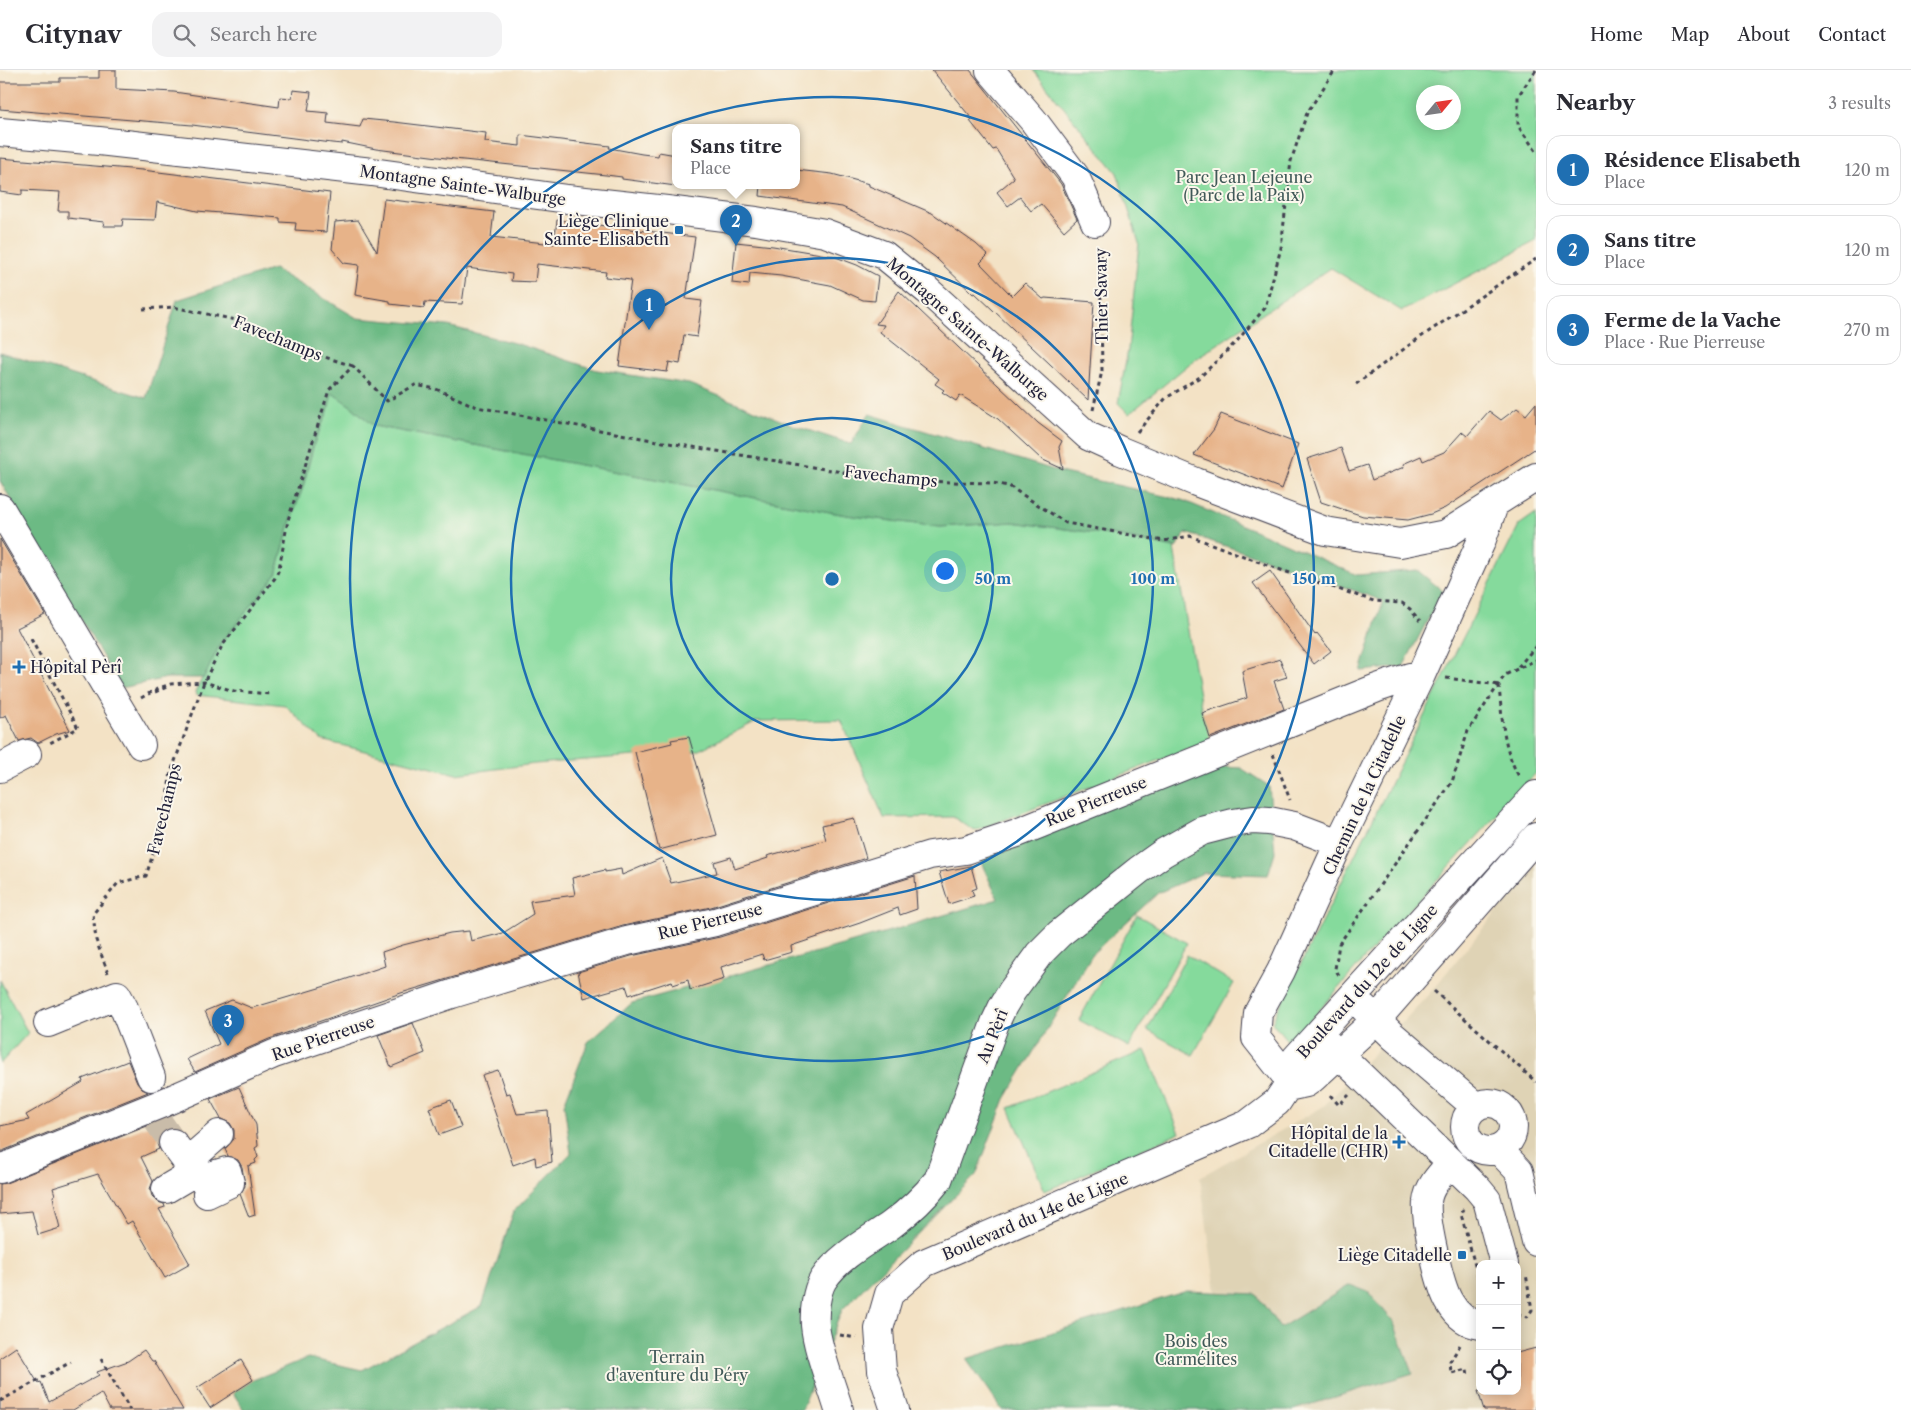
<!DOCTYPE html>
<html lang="en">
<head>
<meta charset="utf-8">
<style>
	:root { --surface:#fff; --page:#f2f2f3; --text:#2b2b33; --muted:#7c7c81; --line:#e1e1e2; --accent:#1f6fb2 }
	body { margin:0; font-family:"Libre Caslon Text",serif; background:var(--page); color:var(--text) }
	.controls { position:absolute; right:15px; bottom:15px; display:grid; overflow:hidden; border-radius:10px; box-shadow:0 2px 12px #0003 }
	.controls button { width:45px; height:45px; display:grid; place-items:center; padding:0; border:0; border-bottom:1px solid var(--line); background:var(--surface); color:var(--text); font:25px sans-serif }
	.compass { position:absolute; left:1416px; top:15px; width:45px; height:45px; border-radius:50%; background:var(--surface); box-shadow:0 2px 12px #0003; rotate:61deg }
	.you { position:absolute; left:944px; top:500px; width:18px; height:18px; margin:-12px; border:4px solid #fff; border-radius:50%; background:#1a73e8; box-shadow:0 0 0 8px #1a73e833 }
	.badge { display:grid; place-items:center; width:32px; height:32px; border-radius:50%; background:var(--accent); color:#fff; font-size:16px; font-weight:700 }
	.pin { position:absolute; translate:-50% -41px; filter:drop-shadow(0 1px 2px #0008) }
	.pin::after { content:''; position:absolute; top:26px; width:18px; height:15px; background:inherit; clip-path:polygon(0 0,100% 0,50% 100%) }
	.popup { position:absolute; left:672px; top:54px; width:128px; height:65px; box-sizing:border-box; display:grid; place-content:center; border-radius:10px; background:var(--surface); filter:drop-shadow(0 1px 4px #0005); font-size:16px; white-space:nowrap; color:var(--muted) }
	.popup b { font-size:19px; color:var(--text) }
	.popup::after { content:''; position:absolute; left:50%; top:100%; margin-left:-10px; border:10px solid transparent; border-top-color:var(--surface) }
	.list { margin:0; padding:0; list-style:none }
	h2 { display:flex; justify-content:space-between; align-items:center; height:65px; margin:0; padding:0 20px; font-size:21px }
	h2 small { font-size:16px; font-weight:400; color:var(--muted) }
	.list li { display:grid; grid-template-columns:32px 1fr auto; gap:15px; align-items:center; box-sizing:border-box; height:70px; margin:0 10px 10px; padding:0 10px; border:1px solid var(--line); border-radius:15px }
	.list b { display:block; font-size:19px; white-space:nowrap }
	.list p { margin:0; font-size:16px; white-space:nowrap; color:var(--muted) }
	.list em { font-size:16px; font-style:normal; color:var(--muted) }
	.icon { flex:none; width:28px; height:28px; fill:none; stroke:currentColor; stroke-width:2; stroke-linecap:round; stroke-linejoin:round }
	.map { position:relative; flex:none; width:1536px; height:1340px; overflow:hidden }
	header { display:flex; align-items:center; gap:30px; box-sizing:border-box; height:70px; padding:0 25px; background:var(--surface); border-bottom:1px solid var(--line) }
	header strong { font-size:24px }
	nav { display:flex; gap:28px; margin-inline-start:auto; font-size:18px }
	.search { width:350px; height:45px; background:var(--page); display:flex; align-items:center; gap:12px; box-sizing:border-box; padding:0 18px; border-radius:15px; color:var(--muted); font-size:19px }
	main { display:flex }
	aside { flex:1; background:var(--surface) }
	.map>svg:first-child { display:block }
</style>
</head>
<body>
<header>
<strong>Citynav</strong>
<div class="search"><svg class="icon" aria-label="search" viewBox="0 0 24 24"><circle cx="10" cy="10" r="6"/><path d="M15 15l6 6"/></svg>Search here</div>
<nav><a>Home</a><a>Map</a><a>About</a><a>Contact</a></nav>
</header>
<main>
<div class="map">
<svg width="1536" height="1340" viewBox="0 0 1536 1340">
	<rect width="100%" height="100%" fill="#fbf7ec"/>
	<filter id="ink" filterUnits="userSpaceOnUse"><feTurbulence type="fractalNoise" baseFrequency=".02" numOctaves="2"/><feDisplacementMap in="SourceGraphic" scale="10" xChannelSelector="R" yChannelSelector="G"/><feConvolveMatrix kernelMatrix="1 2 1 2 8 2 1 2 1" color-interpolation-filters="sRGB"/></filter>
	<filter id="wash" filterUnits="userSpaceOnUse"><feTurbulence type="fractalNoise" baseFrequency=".0096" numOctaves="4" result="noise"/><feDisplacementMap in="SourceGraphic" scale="20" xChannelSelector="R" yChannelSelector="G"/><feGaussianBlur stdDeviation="1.12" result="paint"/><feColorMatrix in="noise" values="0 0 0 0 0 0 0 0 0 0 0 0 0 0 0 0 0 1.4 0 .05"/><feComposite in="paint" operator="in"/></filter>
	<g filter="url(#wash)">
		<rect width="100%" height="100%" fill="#f3e2c5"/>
		<path fill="#dfd3b5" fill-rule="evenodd" d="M1536,794V1340H1293L1413,1303L1393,1251L1368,1222L1350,1215L1226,1292L1200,1107L1324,1036L1428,925ZM1480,1194H1517V1321H1480Z"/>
		<path fill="#85da9c" stroke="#547e6c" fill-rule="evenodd" d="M1033,0H1536V171L1402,241L1331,198L1194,290L1129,344L1118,333L1128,280L1139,173L1117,103ZM1424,22H1454V52H1424Z
			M331,322L351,336L374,356L846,445L940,457L1013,452L1118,466L1174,478L1202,643L1212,670L975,761L953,747L884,748L841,650L757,651L697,681L535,694L456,704L321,670L285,635L196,625L195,622L220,574L276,505L290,453L303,417L314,373L328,341Z
			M1536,443V703L1363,890L1290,974L1272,952L1519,455Z
			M1137,845L1187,873L1129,977L1079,950Z
			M1187,885L1234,913L1193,985L1147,960Z
			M0,910L28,963L0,994Z
			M1145,980L1180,1063L1045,1121L1009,1038Z"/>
		<path fill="#6cba84" stroke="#476e60" d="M274,199L357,248L448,256L518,274L597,300L689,314L798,357L851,374L869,344L1064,403L1182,430L1280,471L1357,505L1417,500L1443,521L1403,597L1361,601L1383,531L1280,494L1186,463L1176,478L1118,466L1013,452L940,457L846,445L374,356L351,336L332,323L328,341L314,373L303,417L290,453L276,505L220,574L204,608H167L121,618L0,411V282L146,328L177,230Z
			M1207,696L1241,698L1269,716L1275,782L1268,805L1203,803L1158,823L1093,883L1005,1029L976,1105L842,1240L802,1340H244L233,1323L253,1310L308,1288L362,1300L482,1236L514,1141L571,1083L564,1034L588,972L632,933L846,874L998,829L979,788Z
			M1350,1215L1368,1222L1393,1251L1413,1303L1293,1340H1002L966,1289L1187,1221L1256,1224L1280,1258Z"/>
		<g id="blocks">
			<path fill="#e7b389" d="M99,0H116V19L174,22L279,37L280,27L292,28L293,20L311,22L308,41L328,43L327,53L360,57L363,49L394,52L486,63L485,72L520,76V65L610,76L609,78L642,84L658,86L659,82L676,85V116L622,109V107L606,105L454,89L376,79L342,72V74L332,73L192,55L0,39V12H60V8H99Z
				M932,0H970L1061,114L1077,149L1064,161L1041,134L1031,141L1020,127L1008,136L997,122L1014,108L996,79L993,80L970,51L972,49Z
				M0,88L142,100L330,123L326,162L295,160L296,153L280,152V148L197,141L157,132L155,150L123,149L122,156H103L104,152L68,148V141H58L60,122L22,120V125L0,122Z
				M796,100L832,104L869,114V116L932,143L976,174L988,185L980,193L1012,226L1025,213L1043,229L1045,228L1094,232L1088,330L975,223L973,224L935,187L909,168L842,137L760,126L761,115H796Z
				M384,129L494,142L491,167L554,174L557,150L695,167L686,229L702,231L697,267L684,265L680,294L669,292L667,302L619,296L631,210L605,207L606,202L537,194L535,212L511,211L512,204L467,198L462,234L425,232L424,238L390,234V231L355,225L359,195L344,193L332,179L335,152L358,150L377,182Z
				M736,172L773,176L833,186L857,195L878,206L875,231L863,230L830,215L781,206L750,203L749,215L732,213Z
				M899,221L1038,353L1062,371L1059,377L1063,399L1041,389L998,349L960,325L956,331L942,322L944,320L935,314L939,309L880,262L884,255L876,254Z
				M1536,333V378L1445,438L1431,444L1408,450L1363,446L1321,432L1307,389L1341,378L1349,401L1367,395L1372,410L1404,397L1403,394L1421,386L1423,391L1444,382L1462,362L1467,366L1489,341L1501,350L1517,338L1526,345Z
				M1221,344L1298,374L1282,419L1194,385L1214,359Z
				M0,469L45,544L17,558L70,660L56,664L38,673L31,668L19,671L6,645L0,648Z
				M1270,501L1315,565L1317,563L1331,581L1314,594L1253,513Z
				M1280,589L1287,607L1274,611L1284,639L1210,668L1202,643L1247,628L1242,601Z
				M689,667L717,765L659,780L635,682L672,673L671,670Z
				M854,748L866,788L711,837L623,856L401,923L269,969L195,1002L187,989L219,974L205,941L232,930L252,938L329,915L385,896L382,882L403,875L450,863L469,861L471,871L503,863L533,844L530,831L575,825L572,808L605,800V802L621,799L622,805L662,788L671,813L717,803L714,792L731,787L735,799L768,788L767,786L826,770L822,755Z
				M971,796L977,818L972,820L974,826L949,834L939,802Z
				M915,806L917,839L900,845L898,838L860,853L791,876L792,882L764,890L762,884L721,897L724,909L690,920L688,910L673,915L672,911L629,925L626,916L584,928L578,902L631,886L720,867Z
				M413,953L425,983L391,997L378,965Z
				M128,991L137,1013L142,1019L148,1022L0,1082V1056L29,1050L26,1045L83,1012L82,1009Z
				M498,1000L506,1024L510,1023L517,1044L548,1041L552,1092L536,1096L535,1087L513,1095L482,1005Z
				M239,1017L256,1055L258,1076L255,1078L258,1087L255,1090L256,1093L248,1096L255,1145L249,1147L240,1124L245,1116L242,1097L238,1090L228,1086L225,1079L234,1069V1060L230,1053L221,1049L210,1029Z
				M451,1030L461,1057L439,1065L429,1038Z
				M167,1048L173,1058L164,1060L159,1066L157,1074L159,1079L141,1087L153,1111L150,1119L152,1126L158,1132L164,1134L165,1137L159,1139L190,1194L165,1208L132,1151L127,1154L98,1104L53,1118L55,1125L53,1126L56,1142L60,1158L38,1165L32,1141L0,1144V1114L6,1113Z
				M16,1277L38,1313L41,1312L49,1332L99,1305L97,1302L128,1291L144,1280L152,1291H154L183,1340H110L101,1323L73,1340H0V1288Z
				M1536,1278V1340H1484L1478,1321H1517V1283Z
				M241,1290L253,1310L210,1338L197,1318Z"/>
		</g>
	</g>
	<g filter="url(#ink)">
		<use href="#blocks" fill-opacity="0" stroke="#413f50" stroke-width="1"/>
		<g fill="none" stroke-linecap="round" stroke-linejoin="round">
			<path stroke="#c9bca9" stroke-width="28" stroke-dasharray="28 14" stroke-linecap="butt" d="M157,1050L173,1073"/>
			<g stroke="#413f50" stroke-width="30">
				<path id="minor" d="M990,0L1033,50L1075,106L1095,152
					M0,62L99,71L372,102L567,129L667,140L756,151L825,163L884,185L927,220L1088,366L1121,381L1196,412L1325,461L1400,473L1446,464L1536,407
					M0,438L141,675
					M0,698L27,684
					M1364,938L1393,966L1476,1037
					M48,953L117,925L124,938L151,1007
					M1326,972L1477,1118L1487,1130L1504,1194
					M1287,1007L1256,968L1258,943L1281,901L1339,773L1421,605L1481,472L1494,435
					M1287,1017V1007L1296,988L1536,725
					M1287,1017L1306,1013L1313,1008L1376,950L1536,767
					M1465 1057a24 24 0 1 1 48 0a24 24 0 1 1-48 0Z
					M173,1073L187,1092L188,1106H210L227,1101L230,1113L207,1124
					M1498,1079L1519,1101L1536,1172
					M187,1092L219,1064
					M1451,1093C1441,1104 1428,1117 1427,1132C1425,1151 1440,1218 1450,1233C1457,1245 1466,1253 1480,1255
					M0,1099L163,1033L274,984L452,924L627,871L715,852L930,785L966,780L1017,763L1377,618L1410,607L1421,605
					M166,1119L188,1106
					M839,1340C832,1316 817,1279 815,1255C814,1242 816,1222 823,1210C839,1186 868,1171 891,1155C910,1141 924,1128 938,1110L995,953L1003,936L1012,921L1039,884L1059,864L1139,800L1163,783L1202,761L1233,753L1253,750L1269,751L1294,756L1339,773
					M895,1340L882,1301L879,1259L889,1224L924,1193L1248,1054L1277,1032L1287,1017"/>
			</g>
			<path stroke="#413f50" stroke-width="3" stroke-dasharray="4 4" stroke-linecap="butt" d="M1536,0L1518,26V56L1536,81
				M143,239L173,237L236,250L274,263L312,283L353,296
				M1356,314L1415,271L1536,189
				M1093,340L1102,301L1100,174
				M1137,362L1166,328L1200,307L1237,271L1265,238L1281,178L1291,91L1307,43L1335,0
				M31,569L78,658L48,674
				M1518,597L1536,576
				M1446,608L1499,615
				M1499,616C1502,647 1503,681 1520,708
				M155,622L167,617
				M141,628L159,618L171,614L204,612L234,621L270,624
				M1273,684L1290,730
				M108,903L96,870L93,844L118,813L146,806L163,752L171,702L204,612L222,576L275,508L279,499L288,450L329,320L353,296L387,331L415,315L436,319L477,337L663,372L866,406L914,411L992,413L1009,416L1066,453L1164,471L1190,466L1278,499L1374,531L1402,533L1410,539L1420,551
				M1339,905L1335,899L1339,874L1452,712L1468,661L1505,605L1536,590
				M1434,921L1536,1012
				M1330,1025L1339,1035L1349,1025
				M1464,1139L1461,1144L1480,1214
				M1517,1245L1527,1247L1532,1240L1526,1204
				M840,1265L856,1268
				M1460,1275L1450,1292L1451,1303L1467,1299L1468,1306
				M101,1289L130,1340
				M0,1331L71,1292"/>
			<use href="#minor" stroke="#fff" stroke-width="28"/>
		</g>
	</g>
	<g fill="none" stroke="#1f6fb2" stroke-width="2.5">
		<circle cx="832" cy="509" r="161"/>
		<circle cx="832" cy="509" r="321"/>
		<circle cx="832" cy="509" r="482"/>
	</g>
	<g fill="#1f6fb2" stroke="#fbf7ec" stroke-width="2">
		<rect x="674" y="155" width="10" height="10" rx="2.5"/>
		<path d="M16.5 589.5h5v5h5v5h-5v5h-5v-5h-5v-5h5z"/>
		<path d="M1396.5 1064.5h5v5h5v5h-5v5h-5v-5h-5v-5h5z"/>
		<rect x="1457" y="1180" width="10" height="10" rx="2.5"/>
	</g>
	<g text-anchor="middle" stroke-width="4" stroke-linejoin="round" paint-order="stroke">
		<g font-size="16" fill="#405958" stroke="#fbf7ec">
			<text x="1244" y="113">Parc Jean Lejeune<tspan x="1244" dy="18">(Parc de la Paix)</tspan></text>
			<text x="1196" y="1277">Bois des<tspan x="1196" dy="18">Carmélites</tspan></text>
			<text x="677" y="1293">Terrain<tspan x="677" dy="18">d'aventure du Péry</tspan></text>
		</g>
		<g font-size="16" fill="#22223b" stroke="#fbf7ec">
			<text transform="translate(463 115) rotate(8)" y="6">Montagne Sainte-Walburge</text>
			<text transform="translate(1101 226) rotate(-91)" y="6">Thier Savary</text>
			<text transform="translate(968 259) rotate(41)" y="6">Montagne Sainte-Walburge</text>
			<text transform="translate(278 268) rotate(22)" y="6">Favechamps</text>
			<text transform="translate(891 406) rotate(6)" y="6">Favechamps</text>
			<text transform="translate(1364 725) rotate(-65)" y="6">Chemin de la Citadelle</text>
			<text transform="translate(1096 731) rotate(-22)" y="6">Rue Pierreuse</text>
			<text transform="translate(164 739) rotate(-76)" y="6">Favechamps</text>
			<text transform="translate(710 851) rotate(-14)" y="6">Rue Pierreuse</text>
			<text transform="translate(1367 911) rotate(-48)" y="6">Boulevard du 12e de Ligne</text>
			<text transform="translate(992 966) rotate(-68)" y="6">Au Pèrî</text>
			<text transform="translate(323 968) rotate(-19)" y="6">Rue Pierreuse</text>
			<text transform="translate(1035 1146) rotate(-23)" y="6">Boulevard du 14e de Ligne</text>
		</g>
		<g font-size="16" fill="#22223b" stroke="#fbf7ec" text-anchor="end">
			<text x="669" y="157">Liège Clinique<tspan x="669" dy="18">Sainte-Elisabeth</tspan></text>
			<text x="30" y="603" text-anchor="start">Hôpital Pèrî</text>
			<text x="1388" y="1069">Hôpital de la<tspan x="1388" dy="18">Citadelle (CHR)</tspan></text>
			<text x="1452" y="1191">Liège Citadelle</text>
		</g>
	</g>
	<circle cx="832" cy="509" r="8" fill="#1f6fb2" stroke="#fbf7ec" stroke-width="2.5"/>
	<g font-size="15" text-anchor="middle" font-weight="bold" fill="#1f6fb2" stroke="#fbf7ec" stroke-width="4" stroke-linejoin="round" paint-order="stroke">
		<text x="993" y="514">50 m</text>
		<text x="1153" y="514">100 m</text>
		<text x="1314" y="514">150 m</text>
	</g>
</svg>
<div class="controls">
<button>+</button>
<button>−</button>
<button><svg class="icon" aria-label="locate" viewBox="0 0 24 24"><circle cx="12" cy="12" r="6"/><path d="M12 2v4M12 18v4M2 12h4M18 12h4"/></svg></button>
</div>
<svg class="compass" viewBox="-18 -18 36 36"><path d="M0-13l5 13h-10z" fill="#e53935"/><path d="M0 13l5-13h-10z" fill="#7c7c81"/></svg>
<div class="you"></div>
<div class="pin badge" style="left:649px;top:260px">1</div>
<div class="pin badge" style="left:736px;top:176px">2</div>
<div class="popup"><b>Sans titre</b>Place</div>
<div class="pin badge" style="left:228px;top:976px">3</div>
</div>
<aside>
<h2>Nearby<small>3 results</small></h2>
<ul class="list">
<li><span class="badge">1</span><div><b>Résidence Elisabeth</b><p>Place</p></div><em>120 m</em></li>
<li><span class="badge">2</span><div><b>Sans titre</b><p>Place</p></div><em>120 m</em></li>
<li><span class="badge">3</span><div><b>Ferme de la Vache</b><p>Place · Rue Pierreuse</p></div><em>270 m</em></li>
</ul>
</aside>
</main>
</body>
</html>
